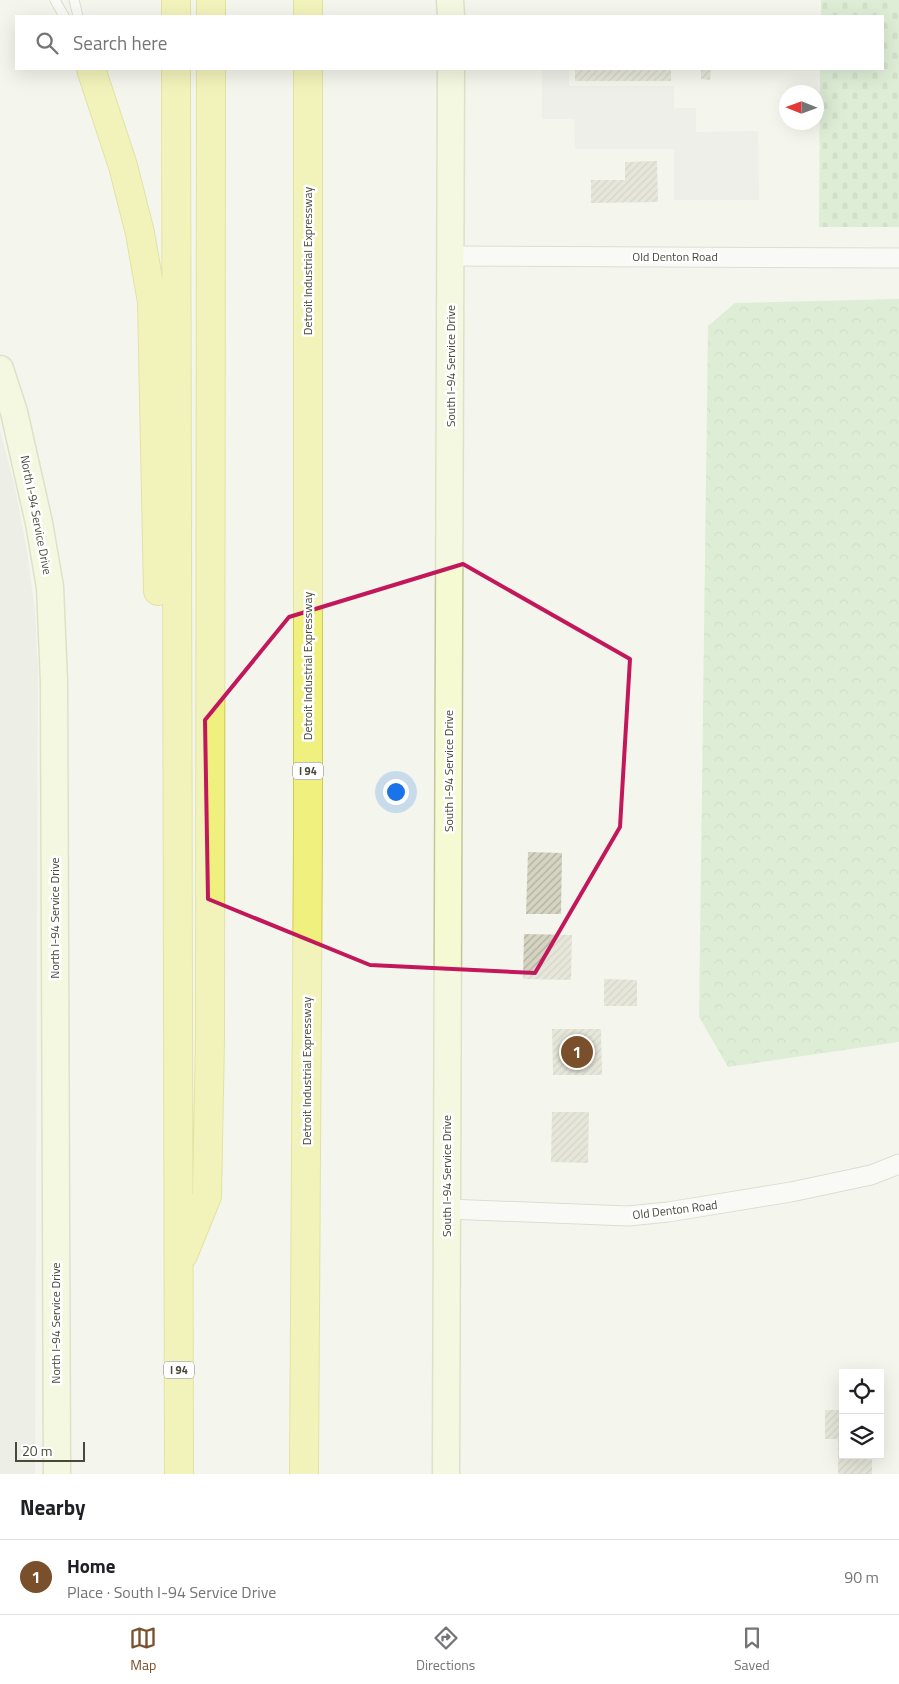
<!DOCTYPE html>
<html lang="en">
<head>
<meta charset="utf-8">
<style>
	:root { --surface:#fff; --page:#f6f6f6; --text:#202124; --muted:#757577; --line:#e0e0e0; --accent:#79502b }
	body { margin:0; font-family:"Titillium Web",sans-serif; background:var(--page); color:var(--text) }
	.controls { position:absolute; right:15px; bottom:15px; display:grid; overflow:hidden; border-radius:0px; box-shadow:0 5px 20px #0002 }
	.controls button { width:45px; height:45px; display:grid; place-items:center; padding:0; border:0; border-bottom:1px solid var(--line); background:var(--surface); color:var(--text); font:25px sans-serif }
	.compass { position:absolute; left:779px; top:85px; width:45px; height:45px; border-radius:50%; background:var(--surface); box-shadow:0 5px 20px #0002; rotate:271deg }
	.scale { position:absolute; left:15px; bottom:12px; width:70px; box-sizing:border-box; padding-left:5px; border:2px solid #49483b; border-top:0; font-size:14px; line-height:18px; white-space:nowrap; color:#49483b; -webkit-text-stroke:4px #fff; paint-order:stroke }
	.you { position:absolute; left:395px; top:791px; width:18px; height:18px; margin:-12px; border:4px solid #fff; border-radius:50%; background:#1a73e8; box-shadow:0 0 0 8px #1a73e833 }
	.badge { display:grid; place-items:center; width:32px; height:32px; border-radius:50%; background:var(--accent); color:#fff; font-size:16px; font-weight:700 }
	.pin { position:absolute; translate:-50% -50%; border:2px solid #fff; box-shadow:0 1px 5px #0006 }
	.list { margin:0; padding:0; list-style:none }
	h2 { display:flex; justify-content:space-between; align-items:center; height:65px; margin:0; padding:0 20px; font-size:21px }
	h2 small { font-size:16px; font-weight:400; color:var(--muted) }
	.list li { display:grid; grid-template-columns:32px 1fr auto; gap:15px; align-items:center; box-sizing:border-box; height:75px; padding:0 20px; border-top:1px solid var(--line) }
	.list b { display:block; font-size:19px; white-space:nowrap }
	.list p { margin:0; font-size:16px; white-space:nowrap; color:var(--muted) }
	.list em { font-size:16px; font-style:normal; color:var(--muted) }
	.icon { flex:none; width:28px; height:28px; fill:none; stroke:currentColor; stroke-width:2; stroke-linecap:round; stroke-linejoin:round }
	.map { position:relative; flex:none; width:899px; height:1474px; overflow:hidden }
	.search { position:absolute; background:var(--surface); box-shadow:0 5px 20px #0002; left:15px; right:15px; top:15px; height:55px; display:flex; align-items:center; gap:12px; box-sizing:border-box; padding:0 18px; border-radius:0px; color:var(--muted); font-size:19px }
	.sheet { height:140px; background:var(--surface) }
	nav { display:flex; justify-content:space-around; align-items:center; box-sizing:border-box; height:70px; border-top:1px solid var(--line); background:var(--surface); font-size:14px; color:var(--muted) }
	nav a { display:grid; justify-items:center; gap:2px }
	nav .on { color:var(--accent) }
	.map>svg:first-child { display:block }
</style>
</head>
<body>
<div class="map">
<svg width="899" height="1474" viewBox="0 0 899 1474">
	<defs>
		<pattern id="forest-crowns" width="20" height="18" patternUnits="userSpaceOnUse" patternTransform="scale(1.25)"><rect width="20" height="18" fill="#c3e4ba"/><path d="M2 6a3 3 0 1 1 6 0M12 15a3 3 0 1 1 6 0" fill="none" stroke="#a9c5a1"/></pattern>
		<pattern id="cemetery-stones" width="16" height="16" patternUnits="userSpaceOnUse" patternTransform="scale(1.25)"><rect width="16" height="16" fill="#c3e4ba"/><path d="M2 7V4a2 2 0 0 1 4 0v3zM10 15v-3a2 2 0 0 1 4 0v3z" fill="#a9c5a1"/></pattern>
		<pattern id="building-hatch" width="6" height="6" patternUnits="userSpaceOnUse" patternTransform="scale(1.25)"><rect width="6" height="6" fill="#d5d4c3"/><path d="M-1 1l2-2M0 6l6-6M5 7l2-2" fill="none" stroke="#afaea0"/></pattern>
	</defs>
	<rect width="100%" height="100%" fill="#f4f5ed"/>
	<path fill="#e5e4de" d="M0,430L15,487L27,551L35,612L38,670L35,1474H0Z"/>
	<path fill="url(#forest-crowns)" d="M899,299V1042L728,1067L699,1017L708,326L735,303Z"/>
	<path fill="url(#cemetery-stones)" d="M821,0H899V227H819L820,69H883V16H821Z"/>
	<path fill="#e7e7e3" d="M542,69H569V86H674V108H696V132L758,131L759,200H674V149H575L574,119H542Z"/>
	<path fill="url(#building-hatch)" d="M575,69H671V81H575Z
		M701,69H711L710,80L701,79Z
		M657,161L658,202L591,203V180H625V162Z
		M528,852L562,853L561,914H526Z
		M524,934L572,935L571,980L523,979Z
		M604,979L637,980V1006H604Z
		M552,1029H601L602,1075H553Z
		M552,1112H589L588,1163L551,1162Z
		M825,1410H843V1455H872V1474H838V1439H825Z"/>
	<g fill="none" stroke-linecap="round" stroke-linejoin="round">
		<g stroke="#c0c0b0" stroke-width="11">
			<path id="lane" d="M55,0L64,16
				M74,0L78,16"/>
		</g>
		<g stroke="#c0c0b0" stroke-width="21">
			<path id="street" d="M451,256L899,258
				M447,1209L628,1216L668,1212L791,1192L871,1175L899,1164"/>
		</g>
		<g stroke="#c4c69a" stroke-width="29">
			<path id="secondary" d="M450,0L451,16
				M0,369L14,412L39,523L50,587L54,682L57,1474
				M446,1474L451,69"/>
		</g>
		<g stroke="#cfcb4d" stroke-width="30">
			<path id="highway" d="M176,0V16
				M211,0V16
				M308,0V16
				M91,69L123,166L140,233L152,302L158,591
				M176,69L179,1474
				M183,1255L207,1196L210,1039L211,69
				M304,1474L308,833V69"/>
		</g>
		<use href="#lane" stroke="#fff" stroke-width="9"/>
		<use href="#street" stroke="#fff" stroke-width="19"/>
		<use href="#secondary" stroke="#f6fad2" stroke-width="26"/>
		<use href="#highway" stroke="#eff07d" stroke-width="28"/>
	</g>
	<path d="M0 0H899V1474H0ZM463,564L630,659L620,827L535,973L370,965L208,899L205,720L289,617Z" fill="#f4f5ed" fill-opacity=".55" fill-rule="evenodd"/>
	<path fill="none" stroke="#c2185b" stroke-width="4" stroke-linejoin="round" d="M463,564L630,659L620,827L535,973L370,965L208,899L205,720L289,617Z"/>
	<g text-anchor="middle" stroke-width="5" stroke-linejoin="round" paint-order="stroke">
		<g fill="#fff" stroke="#807f76" stroke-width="1">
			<rect x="293" y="762.5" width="30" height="17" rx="4"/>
			<rect x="164" y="1361.5" width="30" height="17" rx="4"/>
		</g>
		<g font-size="11" font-weight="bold" fill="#49483b">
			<text x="308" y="775">I 94</text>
			<text x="179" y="1374">I 94</text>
		</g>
		<g font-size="12" fill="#49483b" stroke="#fff">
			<text x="675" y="261">Old Denton Road</text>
			<text transform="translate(308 261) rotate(-90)" y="4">Detroit Industrial Expressway</text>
			<text transform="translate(451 366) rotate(-90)" y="4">South I-94 Service Drive</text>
			<text transform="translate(36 515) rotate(79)" y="4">North I-94 Service Drive</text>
			<text transform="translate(308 666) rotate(-90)" y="4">Detroit Industrial Expressway</text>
			<text transform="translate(449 771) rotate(-90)" y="4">South I-94 Service Drive</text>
			<text transform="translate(55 918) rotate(-90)" y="4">North I-94 Service Drive</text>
			<text transform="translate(307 1071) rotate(-90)" y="4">Detroit Industrial Expressway</text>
			<text transform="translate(447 1176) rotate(-90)" y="4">South I-94 Service Drive</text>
			<text transform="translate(675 1210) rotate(-7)" y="4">Old Denton Road</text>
			<text transform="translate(56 1323) rotate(-90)" y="4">North I-94 Service Drive</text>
		</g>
	</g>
</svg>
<div class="controls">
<button><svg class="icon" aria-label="locate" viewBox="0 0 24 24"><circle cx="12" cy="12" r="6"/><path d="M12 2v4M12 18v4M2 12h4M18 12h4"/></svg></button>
<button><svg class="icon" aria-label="layers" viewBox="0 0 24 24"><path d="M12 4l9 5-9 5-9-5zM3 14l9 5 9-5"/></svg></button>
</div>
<svg class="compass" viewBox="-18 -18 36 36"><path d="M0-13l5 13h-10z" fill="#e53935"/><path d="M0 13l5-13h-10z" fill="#757577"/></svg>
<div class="scale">20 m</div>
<div class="you"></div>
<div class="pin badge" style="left:577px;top:1052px">1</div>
<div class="search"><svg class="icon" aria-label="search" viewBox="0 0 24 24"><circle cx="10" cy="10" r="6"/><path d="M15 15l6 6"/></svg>Search here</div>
</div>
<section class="sheet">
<h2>Nearby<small></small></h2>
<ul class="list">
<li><span class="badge">1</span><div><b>Home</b><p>Place · South I-94 Service Drive</p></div><em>90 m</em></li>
</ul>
</section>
<nav>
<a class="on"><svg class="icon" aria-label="map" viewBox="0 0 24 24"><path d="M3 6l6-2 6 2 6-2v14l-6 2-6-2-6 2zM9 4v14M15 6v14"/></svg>Map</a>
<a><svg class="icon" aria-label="directions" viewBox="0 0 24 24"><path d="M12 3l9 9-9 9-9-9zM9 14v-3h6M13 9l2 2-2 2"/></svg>Directions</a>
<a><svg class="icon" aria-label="saved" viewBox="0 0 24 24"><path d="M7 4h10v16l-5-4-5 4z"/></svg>Saved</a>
</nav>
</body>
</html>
